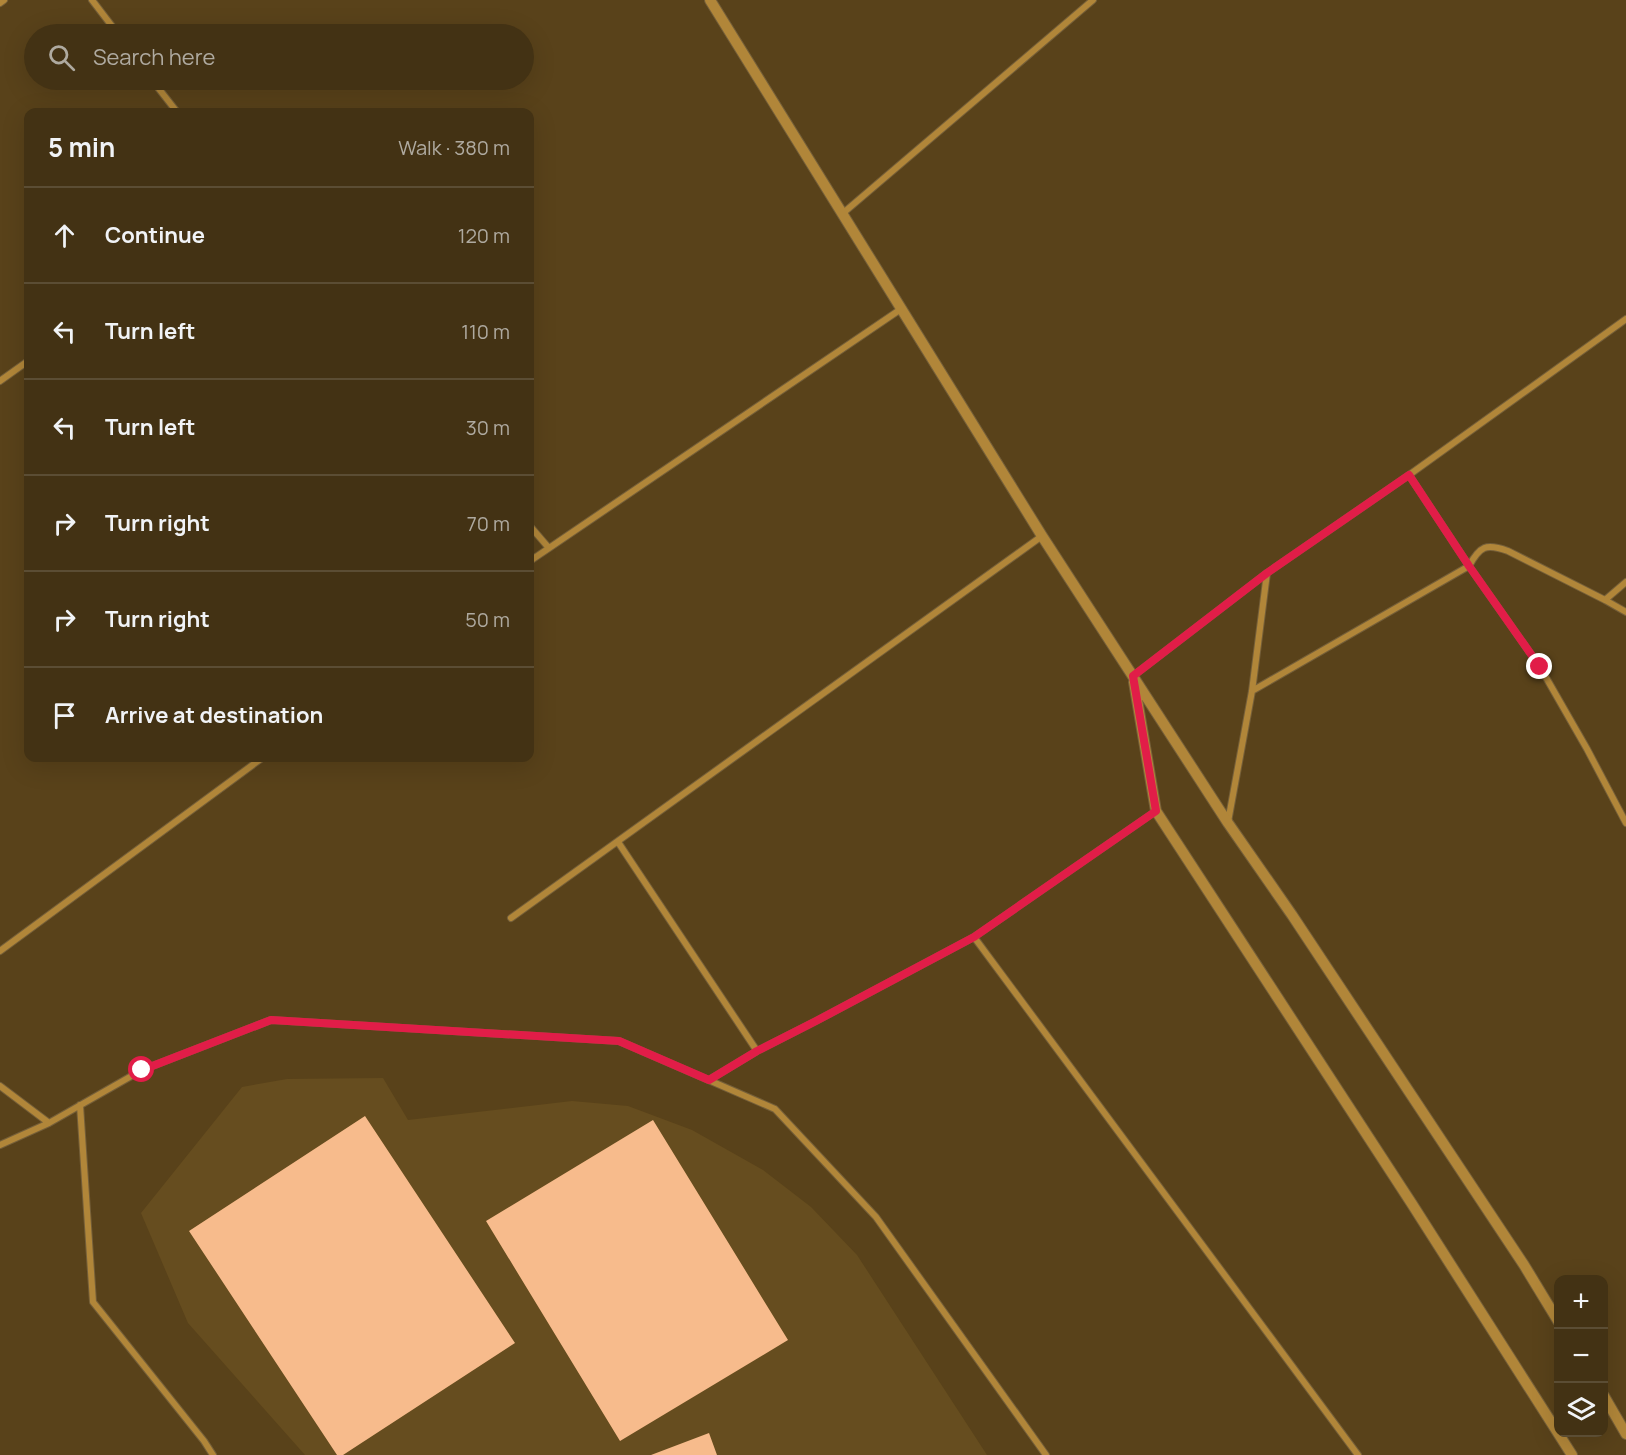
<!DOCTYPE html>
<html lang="en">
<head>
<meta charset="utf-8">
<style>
	:root { --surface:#433214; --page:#4d3e22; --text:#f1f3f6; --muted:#afaaa0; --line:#5b4d34 }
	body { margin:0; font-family:Manrope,sans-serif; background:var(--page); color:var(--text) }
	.controls { position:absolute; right:18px; bottom:18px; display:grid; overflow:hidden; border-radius:12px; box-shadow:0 6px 24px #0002 }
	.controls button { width:54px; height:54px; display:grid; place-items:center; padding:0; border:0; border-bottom:2px solid var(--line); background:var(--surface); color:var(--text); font:30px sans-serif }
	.stop { position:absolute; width:18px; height:18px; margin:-14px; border:4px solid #e11d48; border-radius:50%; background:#fff }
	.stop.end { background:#e11d48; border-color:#fff; box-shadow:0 2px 6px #0008 }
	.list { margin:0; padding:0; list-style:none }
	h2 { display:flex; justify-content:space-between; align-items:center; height:78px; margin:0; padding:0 24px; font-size:26px }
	h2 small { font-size:20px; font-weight:400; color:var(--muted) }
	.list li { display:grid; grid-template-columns:39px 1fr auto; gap:18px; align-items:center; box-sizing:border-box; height:96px; padding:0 24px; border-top:2px solid var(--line) }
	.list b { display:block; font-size:22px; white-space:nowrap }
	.list em { font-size:20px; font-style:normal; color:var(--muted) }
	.icon { flex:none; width:33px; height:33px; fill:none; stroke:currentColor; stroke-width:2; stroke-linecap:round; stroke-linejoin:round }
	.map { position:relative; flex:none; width:1626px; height:1455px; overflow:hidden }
	.search { position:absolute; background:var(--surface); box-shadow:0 6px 24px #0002; left:24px; top:24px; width:510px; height:66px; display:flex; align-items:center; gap:15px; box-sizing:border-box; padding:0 21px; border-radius:33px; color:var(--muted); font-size:22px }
	.panel { position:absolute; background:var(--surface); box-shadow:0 6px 24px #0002; left:24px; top:108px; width:510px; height:654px; border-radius:12px }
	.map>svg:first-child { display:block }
</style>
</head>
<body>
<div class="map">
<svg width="1626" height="1455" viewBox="0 0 1626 1455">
	<rect width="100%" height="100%" fill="#59421a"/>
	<path fill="#664d1f" d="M383,1078L408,1120L572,1101L628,1106L692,1130L763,1170L811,1207L857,1255L987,1455H305L188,1323L141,1213L242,1087L287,1079Z"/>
	<path fill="#f7bb8c" d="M365,1116L515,1343L343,1455H337L189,1231Z
		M653,1120L788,1340L620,1441L486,1221Z
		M709,1433L717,1455H651Z"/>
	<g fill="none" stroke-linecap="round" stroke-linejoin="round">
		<g stroke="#755f39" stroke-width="8">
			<path id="minor" d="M92,0L118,34
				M0,3L4,0
				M152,80L177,112
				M842,214L1093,0
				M0,381L28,361
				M1409,475L1469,566L1540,667L1587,749L1626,823
				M530,526L548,547
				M530,561L901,309
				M1605,600L1626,582
				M1133,676L1267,573L1409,475L1626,319
				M1252,691L1469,566C1480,546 1486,543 1508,551L1605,600L1626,612
				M1156,811L974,937L1358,1455
				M1228,822L1252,691L1267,573
				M618,842L757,1051
				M511,918L1042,536
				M0,951L262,758
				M709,1080L757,1051L816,1021L974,937
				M0,1086L49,1123
				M80,1105L93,1302L204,1441L213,1455
				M0,1145L49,1123L142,1070L271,1020L619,1041L775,1109L876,1217L1046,1455"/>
		</g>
		<g stroke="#755f39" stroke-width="12">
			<path id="tertiary" d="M710,0L1042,536L1228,823L1292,915L1524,1265L1558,1321
				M1134,682L1156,811L1412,1204L1572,1455
				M1604,1396L1626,1434"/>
		</g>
		<use href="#minor" stroke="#b18639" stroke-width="6"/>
		<use href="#tertiary" stroke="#b18639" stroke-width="10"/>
	</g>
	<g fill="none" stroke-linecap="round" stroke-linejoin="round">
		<path stroke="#e11d48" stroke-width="8" d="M142,1070L271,1020L619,1041L709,1080L757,1051L816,1021L974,937L1156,811L1133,676L1267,573L1409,475L1469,566L1540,667"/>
	</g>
</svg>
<div class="controls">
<button>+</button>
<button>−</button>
<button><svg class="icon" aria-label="layers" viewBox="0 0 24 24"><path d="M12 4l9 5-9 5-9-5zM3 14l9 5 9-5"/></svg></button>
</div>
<div class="stop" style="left:142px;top:1070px"></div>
<div class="stop end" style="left:1540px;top:667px"></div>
<div class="search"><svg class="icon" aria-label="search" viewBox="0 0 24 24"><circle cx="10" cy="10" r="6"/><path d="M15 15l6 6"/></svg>Search here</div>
<section class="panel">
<h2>5 min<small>Walk · 380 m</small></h2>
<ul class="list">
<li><svg class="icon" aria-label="ahead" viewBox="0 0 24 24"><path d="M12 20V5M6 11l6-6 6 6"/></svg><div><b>Continue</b></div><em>120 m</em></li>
<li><svg class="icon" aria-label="left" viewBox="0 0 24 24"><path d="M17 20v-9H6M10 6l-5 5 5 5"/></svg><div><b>Turn left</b></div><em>110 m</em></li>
<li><svg class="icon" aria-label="left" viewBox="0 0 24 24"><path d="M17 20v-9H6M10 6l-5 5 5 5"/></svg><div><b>Turn left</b></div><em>30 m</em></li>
<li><svg class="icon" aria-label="right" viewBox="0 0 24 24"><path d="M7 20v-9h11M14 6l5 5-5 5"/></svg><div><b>Turn right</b></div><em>70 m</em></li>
<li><svg class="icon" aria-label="right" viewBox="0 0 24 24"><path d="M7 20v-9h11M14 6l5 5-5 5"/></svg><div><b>Turn right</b></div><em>50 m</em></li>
<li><svg class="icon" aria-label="arrive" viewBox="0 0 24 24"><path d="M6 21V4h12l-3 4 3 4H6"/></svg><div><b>Arrive at destination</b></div></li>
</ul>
</section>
</div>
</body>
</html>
